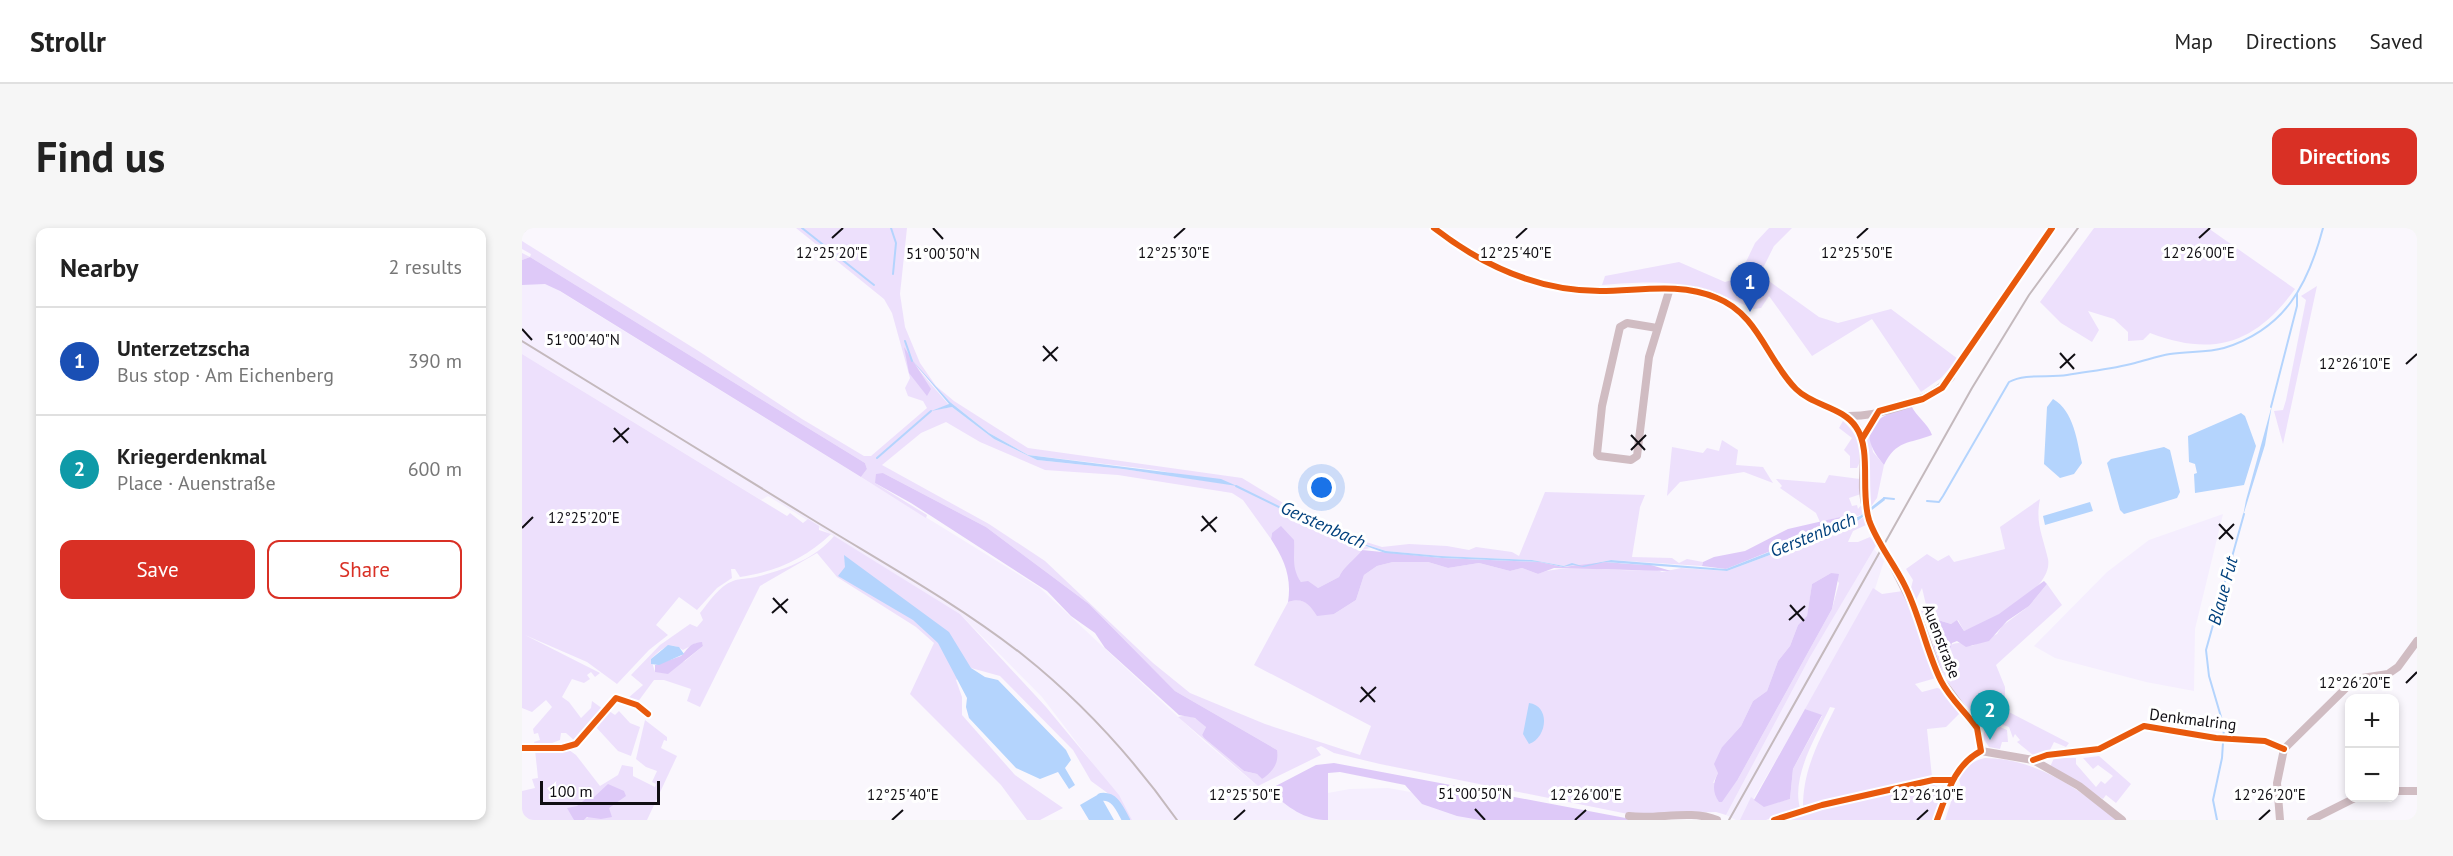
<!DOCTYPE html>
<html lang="en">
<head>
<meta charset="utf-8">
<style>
	:root { --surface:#fff; --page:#f6f6f6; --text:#222; --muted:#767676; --line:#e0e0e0; --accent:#d93025 }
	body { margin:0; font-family:"PT Sans",sans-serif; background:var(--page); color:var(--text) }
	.controls { position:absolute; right:18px; bottom:18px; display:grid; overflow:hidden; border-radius:12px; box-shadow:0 3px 9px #0003 }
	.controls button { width:54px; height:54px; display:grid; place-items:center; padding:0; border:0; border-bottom:2px solid var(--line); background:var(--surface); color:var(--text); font:30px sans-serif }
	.scale { position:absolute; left:18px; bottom:15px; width:120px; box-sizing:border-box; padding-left:6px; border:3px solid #100e13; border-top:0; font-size:16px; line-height:21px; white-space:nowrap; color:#100e13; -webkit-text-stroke:4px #fff; paint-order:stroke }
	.you { position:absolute; left:800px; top:260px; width:21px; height:21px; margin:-15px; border:4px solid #fff; border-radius:50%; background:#1a73e8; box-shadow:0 0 0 9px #1a73e833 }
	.badge { display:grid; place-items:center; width:39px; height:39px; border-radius:50%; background:var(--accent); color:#fff; font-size:20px; font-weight:700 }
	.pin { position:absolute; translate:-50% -50px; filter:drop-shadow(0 2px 3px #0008) }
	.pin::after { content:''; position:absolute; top:32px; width:21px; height:18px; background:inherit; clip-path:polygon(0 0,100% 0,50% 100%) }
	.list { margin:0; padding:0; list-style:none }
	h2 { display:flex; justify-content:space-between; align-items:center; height:78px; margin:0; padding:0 24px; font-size:26px }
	h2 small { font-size:20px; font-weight:400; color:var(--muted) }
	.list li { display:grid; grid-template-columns:39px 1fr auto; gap:18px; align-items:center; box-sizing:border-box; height:108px; padding:0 24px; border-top:2px solid var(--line) }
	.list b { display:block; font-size:22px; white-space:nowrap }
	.list p { margin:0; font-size:20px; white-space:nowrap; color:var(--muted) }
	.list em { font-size:20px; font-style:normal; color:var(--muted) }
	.actions { display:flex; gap:12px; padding:18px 24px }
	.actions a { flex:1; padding:14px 0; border:2px solid var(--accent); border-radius:12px; text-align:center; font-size:21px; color:var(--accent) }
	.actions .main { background:var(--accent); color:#fff }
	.map { position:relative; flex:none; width:1895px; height:592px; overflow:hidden; border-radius:12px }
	header { display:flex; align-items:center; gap:36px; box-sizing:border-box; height:84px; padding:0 30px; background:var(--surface); border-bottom:2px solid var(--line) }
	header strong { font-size:28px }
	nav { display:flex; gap:33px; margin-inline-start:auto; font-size:21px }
	.intro { display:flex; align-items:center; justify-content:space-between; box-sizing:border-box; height:144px; padding:0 36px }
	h1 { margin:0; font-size:42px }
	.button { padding:15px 27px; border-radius:12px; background:var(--accent); color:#fff; font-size:21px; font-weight:700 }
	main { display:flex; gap:36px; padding:0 36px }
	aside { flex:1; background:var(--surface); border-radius:12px; box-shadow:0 3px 9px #0003 }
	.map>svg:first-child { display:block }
</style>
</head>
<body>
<header>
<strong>Strollr</strong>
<nav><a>Map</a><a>Directions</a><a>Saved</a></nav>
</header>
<div class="intro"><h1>Find us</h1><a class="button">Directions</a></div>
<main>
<aside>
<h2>Nearby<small>2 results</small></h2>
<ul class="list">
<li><span class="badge" style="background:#1a4fb4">1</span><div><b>Unterzetzscha</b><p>Bus stop · Am Eichenberg</p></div><em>390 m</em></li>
<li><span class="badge" style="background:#0f9aa8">2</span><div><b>Kriegerdenkmal</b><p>Place · Auenstraße</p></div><em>600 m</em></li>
</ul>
<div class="actions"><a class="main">Save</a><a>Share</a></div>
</aside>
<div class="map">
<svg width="1895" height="592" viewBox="0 0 1895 592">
	<rect width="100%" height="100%" fill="#faf7fd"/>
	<path fill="#f5eefe" d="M0,40L517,359L683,514L743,564L746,562L767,572L828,561L866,560L1044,592H605L591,562L520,469L438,386L246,268L239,272L0,126Z
		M1701,286L1673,401L1672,463L1624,454L1533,430L1512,418L1585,344L1627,312Z
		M1352,321L1362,333L1352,364L1219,592H1214L1204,587L1288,429Z"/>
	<path fill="#ede0fc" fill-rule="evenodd" d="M274,0H385L378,66L383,99L398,135L414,158L432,173L506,220L720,250L781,287L825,308L860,319L887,316L925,318L947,322L954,319L990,324L997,328L1023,264L1123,267L1118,279L1110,329L1150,330L1157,335L1165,331L1181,334L1180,338L1089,332L1060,338H1042L1010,332L919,328L864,323L813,306L848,320L840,322C833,331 820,340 817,349L796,360L779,354L771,342L772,332L750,305L749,311L721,272L710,265L596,247L523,242L458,214L424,194L399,205L360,237L467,296L523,333L631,435L668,465L743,496L838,527L849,498L732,437L766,374L775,371L812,386L834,372L842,347L855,338L871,334H906L926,340L957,335L988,343L1000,340L1016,346C1040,334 1102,346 1133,341L1140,344L1159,340L1205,343L1333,295L1342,289L1344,297L1331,303L1326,314H1336L1348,309L1355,316L1288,429L1204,587L1194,584L1106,586L858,536L812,525L799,518L794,520L799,527L736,558L656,489C665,486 678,490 684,499L680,507L682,510L722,543L735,546L740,551L755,522L653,463L567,376L464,299L361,245L353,255L405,287L404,290L339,249L345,241L343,235L8,29L0,32V25L8,29L9,26L0,21V13L178,124L280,191L342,228H349L405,180L401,173L386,168L383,160L388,150L370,85L362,71ZM390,134L428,174L467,205L506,227L634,242L713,257L601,241L515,232L472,211L430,179L411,182L427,177ZM1309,345L1317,355L1310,381L1216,551L1191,555L1196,545L1200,519L1219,498L1231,473L1245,463L1256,433L1268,418L1276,397L1285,389L1290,356Z
		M1247,0H1270L1252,18L1241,40L1247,53L1297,89L1316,95L1369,81L1436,131L1419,150L1399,164L1350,91L1290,128L1247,68L1239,80L1232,81C1172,54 1145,51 1080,57L1083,48L1157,34L1203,54L1213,51L1222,38L1233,15Z
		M1572,0H1686L1773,61C1733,116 1691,129 1628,105L1621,112L1606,113V104L1592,91L1566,83L1577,102L1570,114L1539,95L1518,74Z
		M1795,58L1761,216L1752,183L1761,182L1764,172L1784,72L1779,68Z
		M0,126L265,288L268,285L281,295L286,291L297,298V302L309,306C283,331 253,344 218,349L213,341H209L210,350L195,360L175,382L157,369L134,397L146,407L127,422L95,456L65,434L3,407L78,445L73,449L69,444L65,447L68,451L62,455L50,451L40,469L47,474L59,490L69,480L70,473L81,481L53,513L44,505H39L38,512L30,515L31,518L13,516L12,514L18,512L16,505L12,506L11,501L30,479L24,472L10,484L0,480Z
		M1321,193C1334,205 1345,223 1335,240H1328V228L1322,222L1330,210L1317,200Z
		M1348,208L1351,224L1362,237L1355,270L1348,280L1345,260V212Z
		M1200,212L1216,222L1214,237L1241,239L1251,255L1222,244L1158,254L1145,268L1150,219L1181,225L1185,220L1197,223Z
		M1307,247L1338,251L1339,266L1327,270L1330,278L1335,277L1336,281L1340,276L1341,286L1331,290L1327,287L1298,294L1294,285L1258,260L1260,258L1254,251L1303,255Z
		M1518,271C1513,295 1521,308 1526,331C1532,362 1466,394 1442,403L1436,392L1429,396L1416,392L1407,402L1398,380L1405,381L1400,360L1394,372L1389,360L1391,352L1384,341L1405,326L1416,333L1427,327L1432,334L1483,321L1478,299Z
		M312,308L438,386L524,479L597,567L610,592H607L591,569L569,553L551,522L478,448L449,440L434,452L440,469V487L493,547L541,580L518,592H505L479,557L388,466L412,415L394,399L315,349L295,325L238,358L178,479L165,473L169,461L142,452H132L115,475L105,471L121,457L109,447L138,417L168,396L175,399L181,392L178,385C187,374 197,358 211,353C218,350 227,351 234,349C262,342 293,331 312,308ZM174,415H180L181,418L163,433L133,444L129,431C139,421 148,412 161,422Z
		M1525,356L1540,377L1474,437L1483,459V482L1547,515L1544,519L1532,514L1527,524L1511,527L1495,514L1498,512L1493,506L1491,510L1487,499L1473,494L1461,497C1440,472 1423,458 1414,425L1417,428C1429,415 1433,412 1450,418L1475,406L1480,398L1507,378Z
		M1351,360L1360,366L1381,363L1398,401L1414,450L1393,456L1400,464L1415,460L1420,461L1438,485L1424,499L1405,501L1410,549L1281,579C1281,541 1297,513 1313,480L1308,479C1295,507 1269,548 1278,580L1244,592H1218L1229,569L1242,578L1268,571L1271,541L1300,488L1283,481Z
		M87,483L93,487L97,483L108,495L118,499L109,528L96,523L73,498Z
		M123,492L145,509V513L142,512L139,520L155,528L125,592H62L101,564L52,592H0V563L13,560L10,551L16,550L13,522H47L54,527L78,558L96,547L100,537L111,539V548L133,559L134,556L130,554L135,543L124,539L114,531Z
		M1471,496L1485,502L1486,514H1480L1478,521L1467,519L1461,510L1463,499Z
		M1577,528L1609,556L1594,575L1584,567L1581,571L1528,539L1532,530H1554V536L1574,559L1579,553L1583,556L1591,548L1576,537L1571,541L1561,530Z
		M1463,530C1513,530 1558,561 1594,592H1423L1430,571H1434L1439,559L1437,551C1443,539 1450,533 1463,530Z
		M1411,556L1421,563L1412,592H1262L1297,581Z"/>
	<path fill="#dec9f8" d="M8,29L343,235L345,241L339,249L38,63L23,56L0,57V32Z
		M382,119L409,161L405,168L387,145Z
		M1389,177C1394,189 1406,195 1410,207C1387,216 1374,212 1362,237C1331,200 1354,189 1389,177Z
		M361,245L464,299L567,376L653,463L755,522C757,536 751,543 740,551L735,546L722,543L682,510L680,507L684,499L673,490L657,487L583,420L573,405L549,388L525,363L389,275L353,255L354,246Z
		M1327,287L1331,290L1204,341L1180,338L1181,334L1192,329L1223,323L1266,301Z
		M759,298L772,312C773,328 769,340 779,354L786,353L796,360L817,349C820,340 833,331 840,322L920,330L1018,334L1041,339L1083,334L1108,336L1129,337L1149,343L1032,340L1016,346L1000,340L988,343L957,335L926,340L906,334H871L855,338L842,347L834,372L812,386L795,388C787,376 781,369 766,374C770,349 762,331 749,311L750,305Z
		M1309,345L1317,346L1310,381L1216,551L1200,574H1197C1190,564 1191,555 1196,545L1192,536L1200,519L1219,498L1231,473L1245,463L1256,433L1268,418L1276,397L1285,388L1290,356Z
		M1522,353L1525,356L1507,378L1485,393L1467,413L1444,419L1435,413L1430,415L1427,423L1420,429L1414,425L1407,402L1416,392L1429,396L1435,392L1442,403L1477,386Z
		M180,414L181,418L146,446L133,444V437L159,428C166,422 166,415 180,414Z
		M1283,481L1300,487L1271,541L1268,571L1242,579L1232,572Z
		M812,535L1114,592H958L935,588L900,576L883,557L818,544L806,545V592C781,592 765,578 746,562L794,537Z
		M86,556L102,563L104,568L87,580L90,589L79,591L65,589L62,592H52L45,580L55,578L66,569L71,570Z"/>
	<path fill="#b4d4fd" d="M389,131L428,174L467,205L506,227L699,251L715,258L601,241L515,232L472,211L430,179L409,183L427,176Z
		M1531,171C1552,183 1555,213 1560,235L1552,246L1538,250L1522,236L1525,179Z
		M1750,177L1743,217L1721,288L1724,272Z
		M1719,185L1723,188L1734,218L1722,257L1673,265L1672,246L1675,245L1673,236L1667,234L1666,208Z
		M1642,219L1648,222L1658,264L1655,270L1602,286L1598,282L1585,235L1589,231Z
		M1362,269L1363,272L1333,295L1205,343L1083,334L1062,339L1051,337L1041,339L1018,334L920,330L863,325L811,306L864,323L919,328L1010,332L1042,338L1050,335L1060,338L1089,332L1204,341L1338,288Z
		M1568,274L1571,283L1523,297L1521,288Z
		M322,327L427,404L449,440L463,449L476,452L544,522L549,532L543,540L553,557L547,561L536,544L518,551L494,540L447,490L444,479L445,470L416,415L391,392L316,348L323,339Z
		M146,417L157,419L162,426L137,437L129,436V431Z
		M1007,475C1029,478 1025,510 1007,516L1001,506Z
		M577,566L579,569L592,592H567L558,577Z"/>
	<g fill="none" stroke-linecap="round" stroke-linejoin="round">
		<path stroke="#b4d4fd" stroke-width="2" d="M280,0L352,57
			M369,0L374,15L371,46
			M383,113L390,133
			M1749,179L1775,78V65
			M355,230L409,183
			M714,258L814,307
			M1362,270L1372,271
			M1405,273L1417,274L1421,268L1487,154C1503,145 1528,150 1545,147C1568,143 1591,141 1613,135C1625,132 1636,128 1648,126C1666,123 1685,125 1702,120C1763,101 1786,57 1801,0
			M1275,316L1318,300
			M1695,592L1691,572L1700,530L1702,499L1687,448L1684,422L1722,286"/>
		<path stroke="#b4d4fd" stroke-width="8" d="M579,569C593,567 598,581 604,592"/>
		<path stroke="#d7d4da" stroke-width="8" stroke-dasharray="8 4" stroke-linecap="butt" d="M1355,309L1368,332"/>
		<path stroke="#d0bcc2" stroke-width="8" d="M912,0C961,38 1015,63 1078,63C1122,63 1173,51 1211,78C1240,99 1249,136 1274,161C1291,178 1321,179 1335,199C1346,217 1340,241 1341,262C1342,279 1347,294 1355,309
			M0,1L1,0
			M1135,100L1105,95L1098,99L1080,178L1075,226L1077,228L1109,232L1115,228L1127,129L1148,60
			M1323,188C1353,189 1410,174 1429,149
			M1340,211L1357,183
			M1368,332L1397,390L1419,452L1455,500L1459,523
			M0,520H40L54,516L94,470L115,477L126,486
			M1459,523L1511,532L1557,558L1600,592
			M1511,532L1525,527L1577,521L1622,498L1694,510L1743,513L1762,521
			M1872,563H1895
			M1107,588C1135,592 1168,581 1195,592
			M1252,592L1300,577L1411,552H1430
			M1415,592C1425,566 1432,537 1459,523
			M1758,592L1755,555L1762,521L1826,458L1840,450L1866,446L1876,439L1895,413
			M1789,592L1833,570"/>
		<path stroke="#c4b9bd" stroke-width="2" d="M0,113C94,171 189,229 283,287C356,332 433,374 501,427C560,474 611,530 655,592
			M1207,592L1450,160L1507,67L1556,0"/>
		<g stroke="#fff" stroke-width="10">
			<path id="cycleway" d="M912,0C961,38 1015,63 1078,63C1118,63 1157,54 1195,70C1236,86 1245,132 1274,161C1291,178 1321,179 1334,199C1350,222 1338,264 1347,292C1355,315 1371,334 1382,356C1398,387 1404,423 1419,453C1428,471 1444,484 1455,500L1459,523C1432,537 1425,566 1415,592
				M1340,211L1357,183L1401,171L1420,160L1530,0
				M0,520H40L54,516L94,470L115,477L126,486
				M1511,532L1525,527L1577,521L1622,498L1694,510L1743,513L1762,521
				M1252,592L1300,577L1411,552H1430"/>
		</g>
		<use href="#cycleway" stroke="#e8590c" stroke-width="6"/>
	</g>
	<path fill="none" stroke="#100e13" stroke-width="2" d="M411,0L421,11M310,10L321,0M652,10L663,0M994,10L1005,0M1335,10L1346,0M1677,10L1688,0M0,101L10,112M521,118L535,133M1538,125L1552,141M521,133L536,119M1884,136L1895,126M1538,140L1553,126M92,200L106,215M1109,207L1123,222M91,214L107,200M1109,222L1124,207M680,288L694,304M1697,296L1711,311M0,300L11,289M679,303L695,289M1697,311L1712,296M251,370L265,385M1268,377L1282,393M250,385L266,371M1267,392L1283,378M1884,455L1895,444M839,459L853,474M838,474L854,459M953,581L963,592M370,592L381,582M712,592L723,582M1053,592L1064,582M1395,592L1406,582M1737,592L1748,582"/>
	<g text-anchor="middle" stroke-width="6" stroke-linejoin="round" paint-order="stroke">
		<g font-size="16" fill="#100e13" stroke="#fff">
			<text transform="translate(1420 413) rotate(69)" y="6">Auenstraße</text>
			<text transform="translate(1671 491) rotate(7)" y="6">Denkmalring</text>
		</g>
		<g font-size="18" font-style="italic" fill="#00407c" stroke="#fff">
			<text transform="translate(801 297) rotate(24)" y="6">Gerstenbach</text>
			<text transform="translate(1291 307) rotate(-22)" y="6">Gerstenbach</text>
			<text transform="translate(1701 363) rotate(-75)" y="6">Blaue Fut</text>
		</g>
	</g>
	<g font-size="15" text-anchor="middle" fill="#100e13" stroke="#fff" stroke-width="6" stroke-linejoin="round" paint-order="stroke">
		<text x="310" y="30">12°25'20"E</text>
		<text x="652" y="30">12°25'30"E</text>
		<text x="994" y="30">12°25'40"E</text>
		<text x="1335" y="30">12°25'50"E</text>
		<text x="1677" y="30">12°26'00"E</text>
		<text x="421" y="31">51°00'50"N</text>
		<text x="61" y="117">51°00'40"N</text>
		<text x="1833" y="141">12°26'10"E</text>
		<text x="62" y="295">12°25'20"E</text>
		<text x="1833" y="460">12°26'20"E</text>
		<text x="953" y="571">51°00'50"N</text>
		<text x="381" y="572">12°25'40"E</text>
		<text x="723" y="572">12°25'50"E</text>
		<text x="1064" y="572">12°26'00"E</text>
		<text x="1406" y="572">12°26'10"E</text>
		<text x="1748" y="572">12°26'20"E</text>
	</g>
</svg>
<div class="controls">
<button>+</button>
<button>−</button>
</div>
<div class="scale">100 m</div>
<div class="you"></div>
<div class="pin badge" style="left:1228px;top:84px;background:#1a4fb4">1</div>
<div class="pin badge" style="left:1468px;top:512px;background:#0f9aa8">2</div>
</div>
</main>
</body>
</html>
